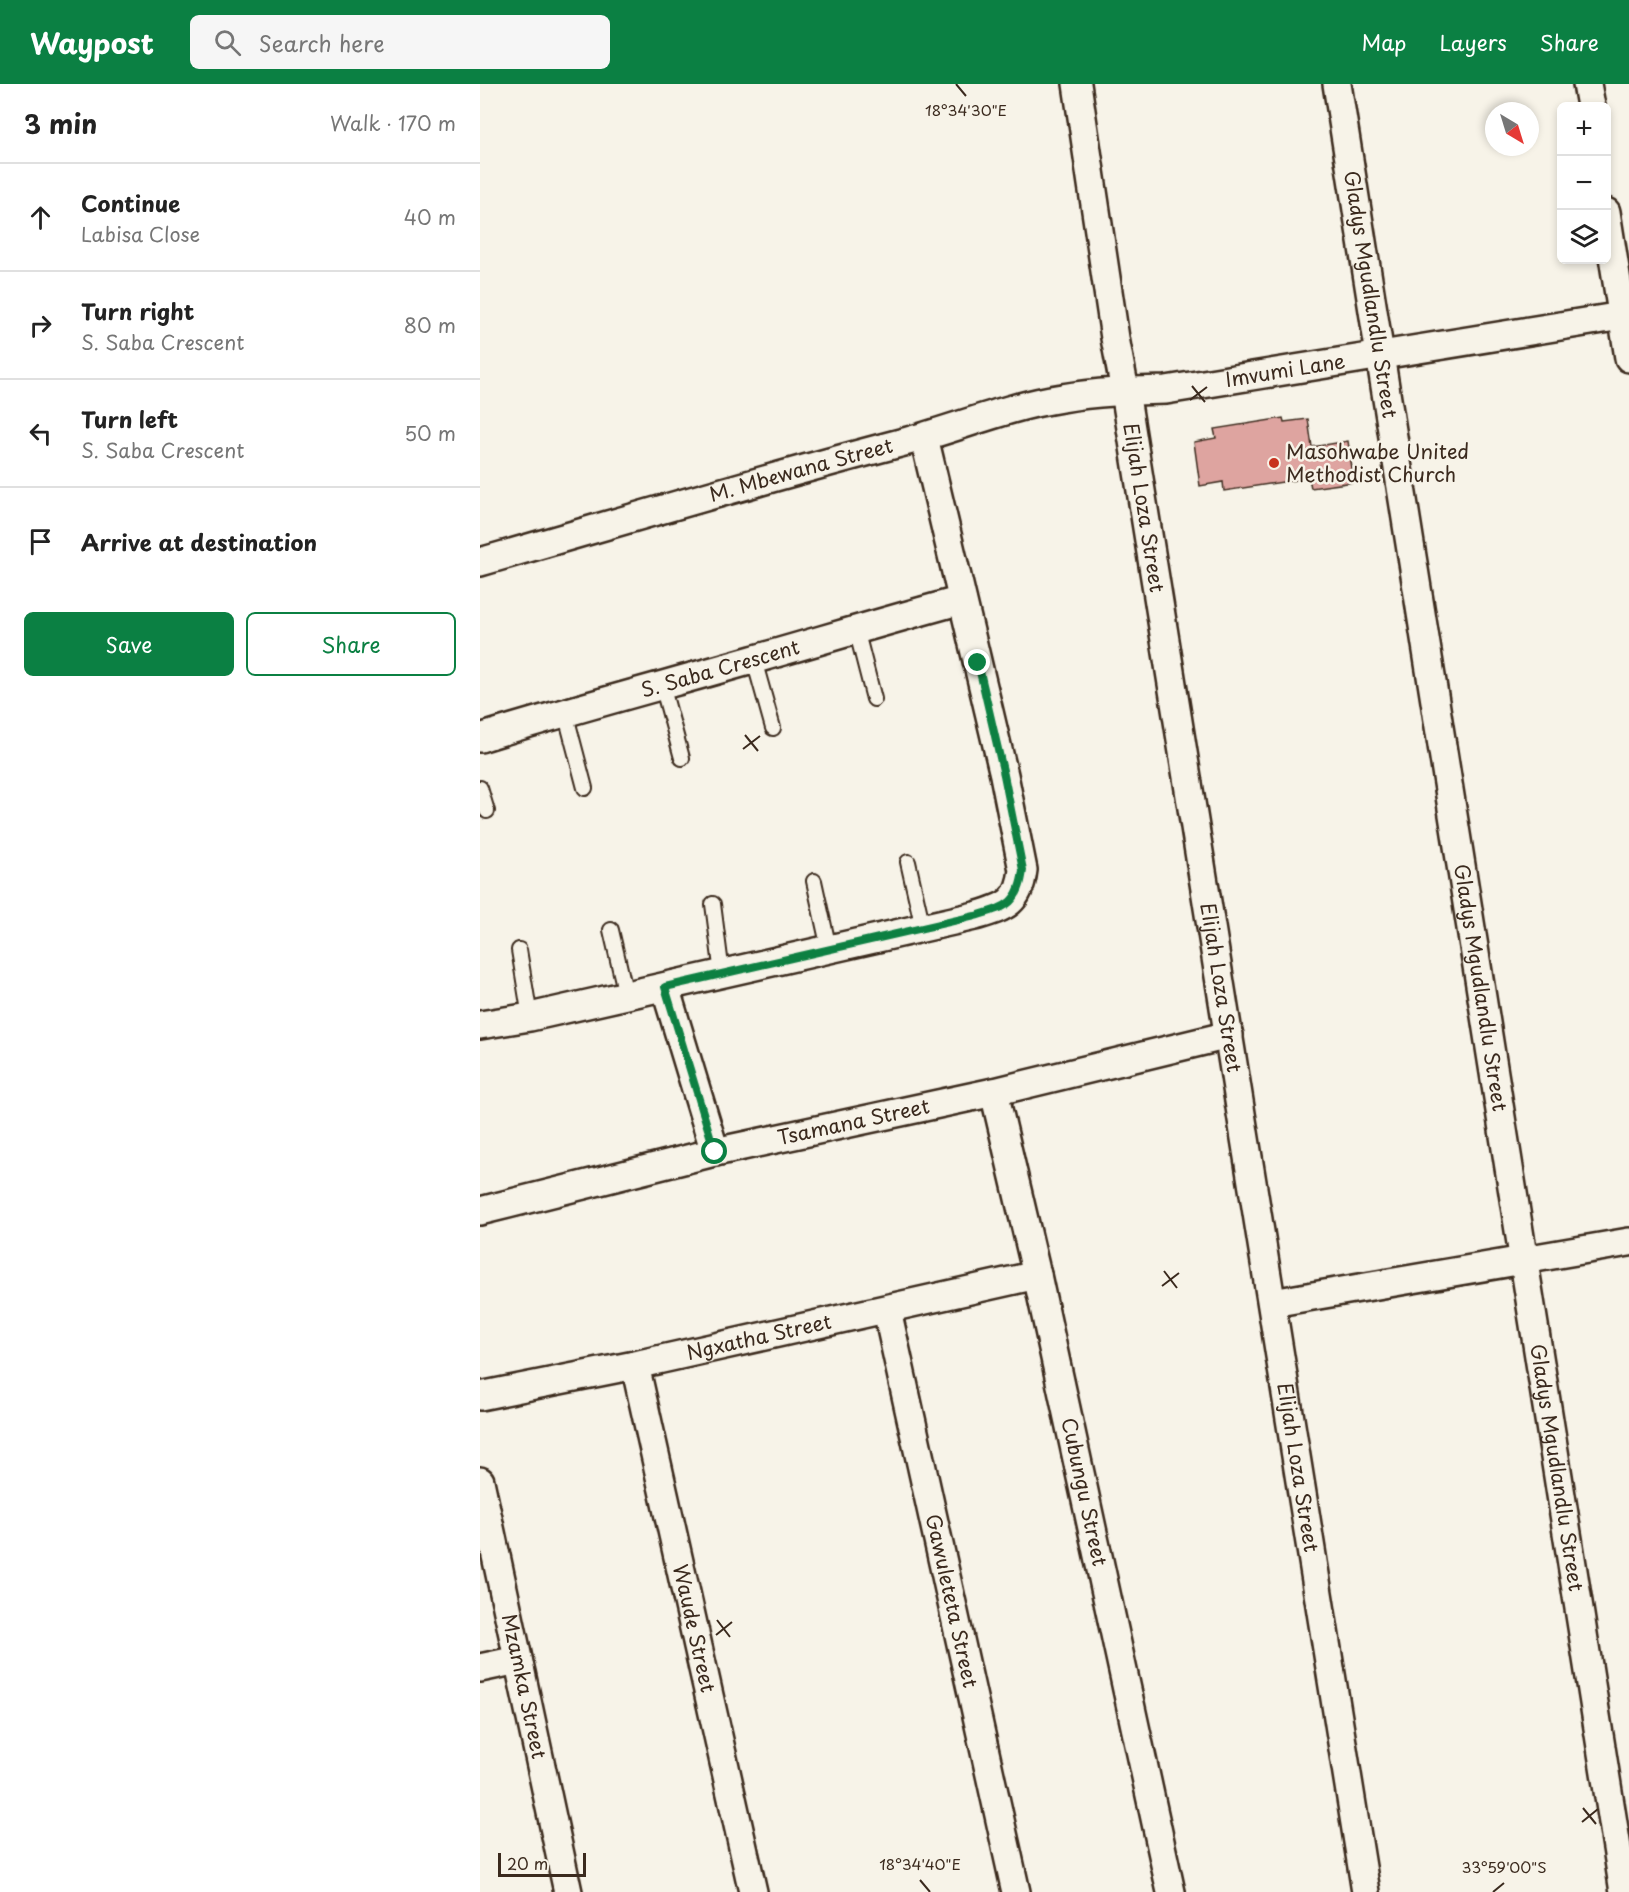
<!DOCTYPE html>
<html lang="en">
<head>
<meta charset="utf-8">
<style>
	:root { --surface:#fff; --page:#f6f6f6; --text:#222; --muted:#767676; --line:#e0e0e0; --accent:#0b8043 }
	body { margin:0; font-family:"Playpen Sans",sans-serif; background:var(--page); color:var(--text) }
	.controls { position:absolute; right:18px; top:18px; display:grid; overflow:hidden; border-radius:9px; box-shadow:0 3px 9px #0003 }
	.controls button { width:54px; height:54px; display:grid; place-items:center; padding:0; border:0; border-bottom:2px solid var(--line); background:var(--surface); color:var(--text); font:30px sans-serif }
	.compass { position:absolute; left:1005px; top:18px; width:54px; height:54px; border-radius:50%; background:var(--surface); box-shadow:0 3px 9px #0003; rotate:142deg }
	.scale { position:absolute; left:18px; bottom:15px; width:88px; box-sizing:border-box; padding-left:6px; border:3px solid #3b2a1e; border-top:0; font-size:16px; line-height:21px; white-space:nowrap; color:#3b2a1e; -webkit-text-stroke:4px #f7f3e8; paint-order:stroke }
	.stop { position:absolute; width:18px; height:18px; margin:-14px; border:4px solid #0b8043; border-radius:50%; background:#fff }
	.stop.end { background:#0b8043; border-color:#fff; box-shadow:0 2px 6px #0008 }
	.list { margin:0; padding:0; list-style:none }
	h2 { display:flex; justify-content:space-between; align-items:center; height:78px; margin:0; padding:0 24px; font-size:26px }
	h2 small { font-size:20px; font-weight:400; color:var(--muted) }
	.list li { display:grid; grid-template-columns:39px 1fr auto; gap:18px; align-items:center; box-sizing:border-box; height:108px; padding:0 24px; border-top:2px solid var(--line) }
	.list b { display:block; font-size:22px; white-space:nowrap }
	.list p { margin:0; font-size:20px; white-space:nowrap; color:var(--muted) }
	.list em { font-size:20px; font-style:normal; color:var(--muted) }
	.actions { display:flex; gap:12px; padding:18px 24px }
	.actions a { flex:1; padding:14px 0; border:2px solid var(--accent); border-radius:9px; text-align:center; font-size:21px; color:var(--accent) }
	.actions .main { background:var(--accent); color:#fff }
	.icon { flex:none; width:33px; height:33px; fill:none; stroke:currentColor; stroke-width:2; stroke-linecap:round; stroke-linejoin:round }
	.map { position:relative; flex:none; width:1149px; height:1808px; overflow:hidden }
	header { display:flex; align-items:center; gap:36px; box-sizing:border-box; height:84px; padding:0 30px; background:var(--accent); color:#fff }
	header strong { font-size:28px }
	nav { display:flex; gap:33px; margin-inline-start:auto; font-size:21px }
	.search { width:420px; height:54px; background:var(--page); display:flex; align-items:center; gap:15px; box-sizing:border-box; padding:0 21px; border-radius:9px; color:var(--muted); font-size:22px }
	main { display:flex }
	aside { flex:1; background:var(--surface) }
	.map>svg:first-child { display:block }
</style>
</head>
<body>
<header>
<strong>Waypost</strong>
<div class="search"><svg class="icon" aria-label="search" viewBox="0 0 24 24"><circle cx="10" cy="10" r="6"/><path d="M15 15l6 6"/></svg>Search here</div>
<nav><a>Map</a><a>Layers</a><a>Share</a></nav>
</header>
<main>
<aside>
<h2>3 min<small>Walk · 170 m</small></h2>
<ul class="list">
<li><svg class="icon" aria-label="ahead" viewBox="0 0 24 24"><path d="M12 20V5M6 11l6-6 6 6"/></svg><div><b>Continue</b><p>Labisa Close</p></div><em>40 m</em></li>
<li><svg class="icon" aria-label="right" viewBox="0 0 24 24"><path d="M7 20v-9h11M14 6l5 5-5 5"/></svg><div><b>Turn right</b><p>S. Saba Crescent</p></div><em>80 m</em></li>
<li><svg class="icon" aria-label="left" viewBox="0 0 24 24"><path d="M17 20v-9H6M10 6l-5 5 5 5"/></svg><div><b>Turn left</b><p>S. Saba Crescent</p></div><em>50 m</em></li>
<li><svg class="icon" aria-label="arrive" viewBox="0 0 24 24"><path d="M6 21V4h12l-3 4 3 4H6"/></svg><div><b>Arrive at destination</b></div></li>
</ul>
<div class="actions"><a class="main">Save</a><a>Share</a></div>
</aside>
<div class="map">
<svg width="1149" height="1808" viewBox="0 0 1149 1808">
	<rect width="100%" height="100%" fill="#f7f3e8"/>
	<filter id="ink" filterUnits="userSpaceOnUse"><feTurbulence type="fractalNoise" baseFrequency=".0167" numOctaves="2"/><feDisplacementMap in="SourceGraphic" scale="12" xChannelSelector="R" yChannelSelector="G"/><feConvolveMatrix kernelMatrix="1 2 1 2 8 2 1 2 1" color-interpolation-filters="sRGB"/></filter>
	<g filter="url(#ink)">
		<path fill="#dea4a0" stroke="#3b2a1e" stroke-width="1.5" d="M803,334L804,338L828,335L832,363L868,357L874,398L831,404L829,394L744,407L743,398L720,402L714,358L736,354L734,345Z"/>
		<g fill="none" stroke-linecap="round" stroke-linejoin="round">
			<g stroke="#3b2a1e" stroke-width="18">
				<path id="lane" d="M376,545L394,615
					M274,576L293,644
					M182,601L202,674
					M85,628L105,704
					M0,704L7,727
					M428,778L443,844
					M334,797L349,865
					M233,820L242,890
					M131,846L146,911
					M39,866L50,933"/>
			</g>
			<g stroke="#3b2a1e" stroke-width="32">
				<g id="street">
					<path id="s1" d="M597,0L635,254L645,307L886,1808"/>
					<path id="s2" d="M857,0L1144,1808"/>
					<path d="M1107,0L1111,22"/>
					<path d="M1126,128L1149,274"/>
					<path id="s3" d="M0,478C143,437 285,394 428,357C480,343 529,322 582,314C616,308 651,307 686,306L1142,232"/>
					<path id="s4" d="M0,654C90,626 181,602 272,576C342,556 412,535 482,516"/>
					<path d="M185,903L235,1068"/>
					<path d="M0,941L50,933L495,832C525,823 539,820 543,786L524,691L444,353"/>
					<path id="s5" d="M514,1008L557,1191L691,1808"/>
					<path id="s6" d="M0,1127L235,1068L514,1008L749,951"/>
					<path d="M792,1219L1149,1158"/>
					<path id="s7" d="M407,1226L536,1808"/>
					<path id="s8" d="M155,1281L273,1808"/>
					<path id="s9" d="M0,1312L155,1281L557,1191"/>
					<path id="s10" d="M0,1397L88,1808"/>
					<path d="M0,1584L38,1576"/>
				</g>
			</g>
			<use href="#lane" stroke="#f7f3e8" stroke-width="14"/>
			<use href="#street" stroke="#f7f3e8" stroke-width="27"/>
		</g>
	</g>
	<g fill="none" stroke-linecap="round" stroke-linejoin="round" filter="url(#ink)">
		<path stroke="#0b8043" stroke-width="8" d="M235,1068L185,903L495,832C525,823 539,821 543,786L524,691L498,579"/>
	</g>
	<path fill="none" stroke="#3b2a1e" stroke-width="2" d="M476,0L486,12M712,302L725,318M710,316L727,303M265,651L278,667M263,665L280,652M684,1187L697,1204M682,1202L699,1189M237,1536L250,1553M236,1551L252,1538M1103,1724L1116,1740M1102,1738L1118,1725M440,1796L450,1808M1013,1808L1024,1799"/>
	<circle fill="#c8321e" stroke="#f7f3e8" stroke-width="2" cx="794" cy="379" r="6"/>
	<g text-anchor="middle" stroke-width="5" stroke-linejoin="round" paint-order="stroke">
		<g font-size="20" fill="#3b2a1e" stroke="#f7f3e8">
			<text dy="7" stroke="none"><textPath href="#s2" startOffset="213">Gladys Mgudlandlu Street</textPath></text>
			<text dy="7" stroke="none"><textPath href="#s3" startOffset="830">Imvumi Lane</textPath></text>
			<text dy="7" stroke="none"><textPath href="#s3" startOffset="334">M. Mbewana Street</textPath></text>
			<text dy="7" stroke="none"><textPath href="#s1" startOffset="429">Elijah Loza Street</textPath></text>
			<text dy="7" stroke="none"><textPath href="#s4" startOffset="250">S. Saba Crescent</textPath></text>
			<text dy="7" stroke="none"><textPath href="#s1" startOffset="915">Elijah Loza Street</textPath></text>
			<text dy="7" stroke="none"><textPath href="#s2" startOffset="915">Gladys Mgudlandlu Street</textPath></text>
			<text dy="7" stroke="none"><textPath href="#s6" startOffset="384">Tsamana Street</textPath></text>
			<text dy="7" stroke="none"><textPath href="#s9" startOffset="285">Ngxatha Street</textPath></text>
			<text dy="7" stroke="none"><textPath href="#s1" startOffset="1401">Elijah Loza Street</textPath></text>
			<text dy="7" stroke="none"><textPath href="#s2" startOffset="1401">Gladys Mgudlandlu Street</textPath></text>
			<text dy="7" stroke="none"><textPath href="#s5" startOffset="410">Cubungu Street</textPath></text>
			<text dy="7" stroke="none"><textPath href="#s7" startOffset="298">Gawuleteta Street</textPath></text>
			<text dy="7" stroke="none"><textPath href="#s8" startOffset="270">Waude Street</textPath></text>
			<text dy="7" stroke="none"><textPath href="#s10" startOffset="210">Mzamka Street</textPath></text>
		</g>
		<g font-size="20" fill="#3b2a1e" stroke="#f7f3e8" text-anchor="start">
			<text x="806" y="375">Masohwabe United<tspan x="806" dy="23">Methodist Church</tspan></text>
		</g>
	</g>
	<g font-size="15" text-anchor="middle" fill="#3b2a1e" stroke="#f7f3e8" stroke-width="5" stroke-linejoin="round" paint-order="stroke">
		<text x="486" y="32">18°34'30"E</text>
		<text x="440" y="1786">18°34'40"E</text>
		<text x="1024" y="1789">33°59'00"S</text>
	</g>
</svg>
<div class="controls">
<button>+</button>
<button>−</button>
<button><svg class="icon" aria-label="layers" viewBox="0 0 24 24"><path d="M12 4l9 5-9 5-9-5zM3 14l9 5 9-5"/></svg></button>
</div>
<svg class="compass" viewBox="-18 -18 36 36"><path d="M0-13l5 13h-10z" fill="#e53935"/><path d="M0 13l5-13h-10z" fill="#767676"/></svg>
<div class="scale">20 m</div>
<div class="stop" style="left:235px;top:1068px"></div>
<div class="stop end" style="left:498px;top:579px"></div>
</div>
</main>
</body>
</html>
